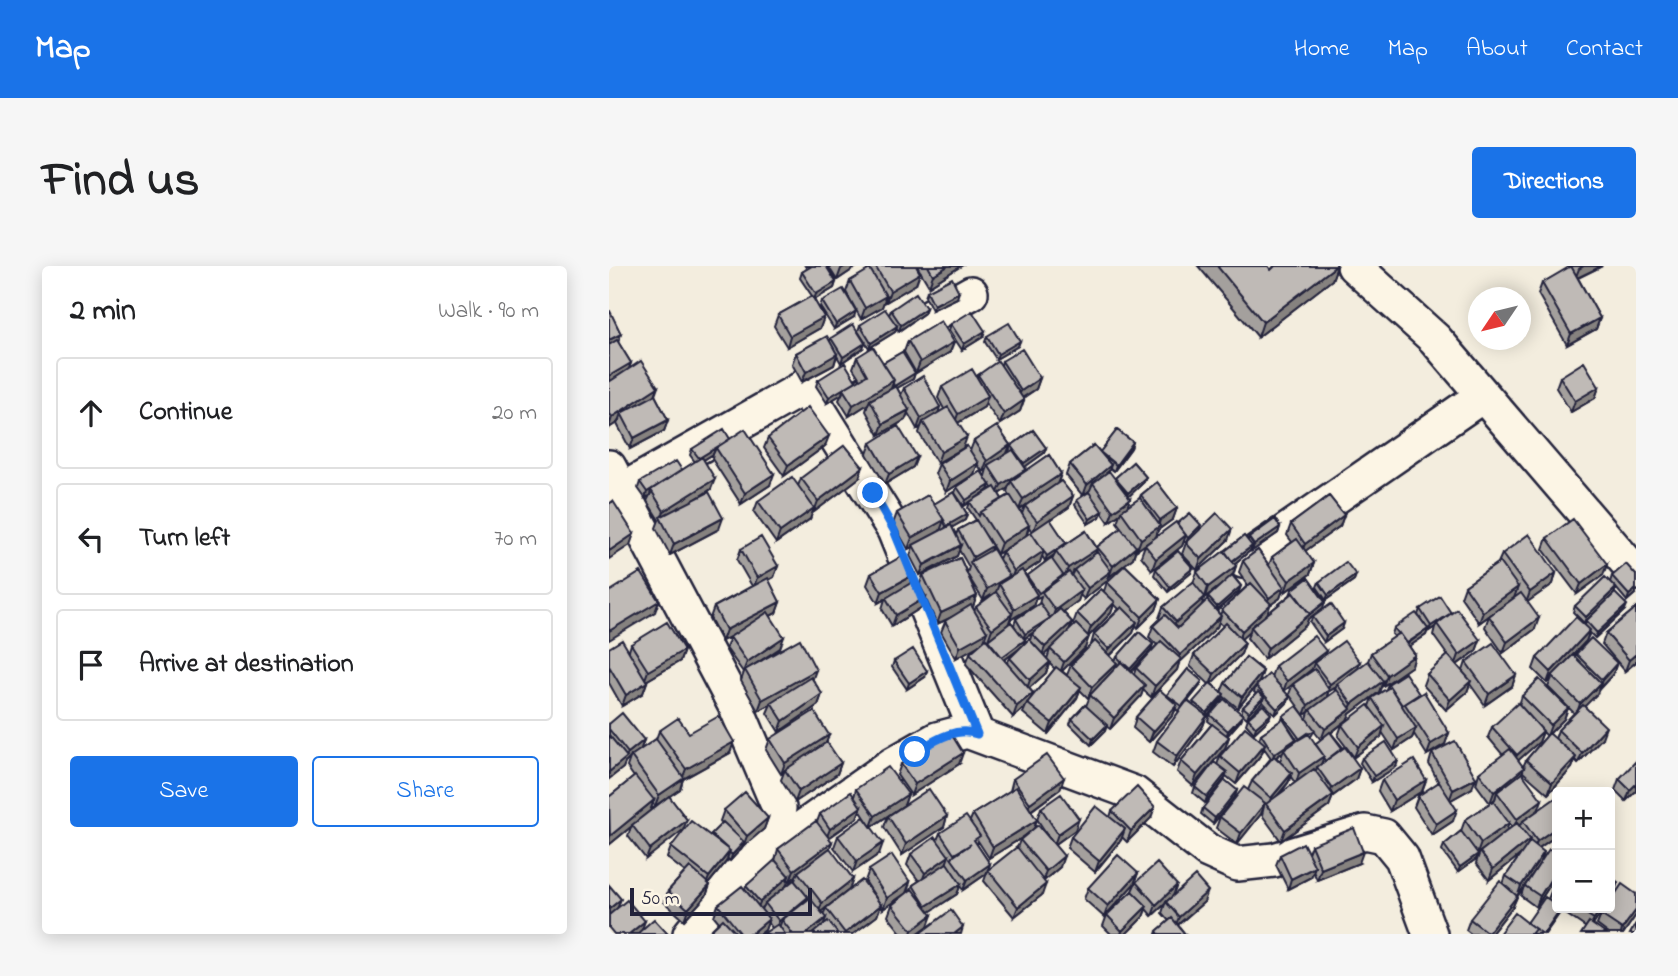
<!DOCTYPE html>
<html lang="en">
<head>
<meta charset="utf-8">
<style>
	:root { --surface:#fff; --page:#f6f6f6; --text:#202124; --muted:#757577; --line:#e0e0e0; --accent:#1a73e8 }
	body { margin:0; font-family:"Indie Flower",sans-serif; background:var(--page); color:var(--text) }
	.controls { position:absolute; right:21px; bottom:21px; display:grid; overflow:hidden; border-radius:7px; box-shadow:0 4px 18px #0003 }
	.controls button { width:63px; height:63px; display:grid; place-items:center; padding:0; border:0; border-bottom:2px solid var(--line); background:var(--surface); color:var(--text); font:35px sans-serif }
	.compass { position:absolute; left:859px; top:21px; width:63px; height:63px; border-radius:50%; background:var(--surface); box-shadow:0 4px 18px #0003; rotate:235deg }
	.scale { position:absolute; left:21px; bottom:18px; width:182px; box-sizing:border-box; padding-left:7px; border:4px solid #22223b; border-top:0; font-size:19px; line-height:24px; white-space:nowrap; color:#22223b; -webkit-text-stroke:5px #fcf5e5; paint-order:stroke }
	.stop { position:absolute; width:21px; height:21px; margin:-16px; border:5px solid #1a73e8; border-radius:50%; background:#fff }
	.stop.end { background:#1a73e8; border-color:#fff; box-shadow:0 2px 7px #0008 }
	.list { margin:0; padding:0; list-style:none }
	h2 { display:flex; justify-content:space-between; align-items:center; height:91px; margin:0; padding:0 28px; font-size:30px }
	h2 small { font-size:23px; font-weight:400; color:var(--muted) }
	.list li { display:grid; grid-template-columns:46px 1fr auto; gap:21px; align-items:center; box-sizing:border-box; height:112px; margin:0 14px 14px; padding:0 14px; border:2px solid var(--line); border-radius:7px }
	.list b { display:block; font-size:26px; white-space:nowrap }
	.list em { font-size:23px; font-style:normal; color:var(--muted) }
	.actions { display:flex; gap:14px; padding:21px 28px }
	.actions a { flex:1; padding:16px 0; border:2px solid var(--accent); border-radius:7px; text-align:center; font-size:24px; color:var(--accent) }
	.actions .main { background:var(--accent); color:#fff }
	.icon { flex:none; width:38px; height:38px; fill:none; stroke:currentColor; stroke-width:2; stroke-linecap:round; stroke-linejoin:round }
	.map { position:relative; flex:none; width:1027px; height:668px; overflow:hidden; border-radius:7px }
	header { display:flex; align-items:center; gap:42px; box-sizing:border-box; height:98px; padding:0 35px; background:var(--accent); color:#fff }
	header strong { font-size:33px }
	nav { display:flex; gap:38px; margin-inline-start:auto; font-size:24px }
	.intro { display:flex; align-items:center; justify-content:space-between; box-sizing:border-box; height:168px; padding:0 42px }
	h1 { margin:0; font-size:49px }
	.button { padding:18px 32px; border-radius:7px; background:var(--accent); color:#fff; font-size:24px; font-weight:700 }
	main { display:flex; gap:42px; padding:0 42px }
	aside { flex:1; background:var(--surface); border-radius:7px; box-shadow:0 4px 18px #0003 }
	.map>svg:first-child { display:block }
</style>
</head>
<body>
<header>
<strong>Map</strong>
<nav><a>Home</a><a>Map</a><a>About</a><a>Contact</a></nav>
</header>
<div class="intro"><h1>Find us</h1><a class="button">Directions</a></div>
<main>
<aside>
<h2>2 min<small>Walk · 90 m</small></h2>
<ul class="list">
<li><svg class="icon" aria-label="ahead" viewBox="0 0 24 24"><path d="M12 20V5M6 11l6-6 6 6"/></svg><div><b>Continue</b></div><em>20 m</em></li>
<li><svg class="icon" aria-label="left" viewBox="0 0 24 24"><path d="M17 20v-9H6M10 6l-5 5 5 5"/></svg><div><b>Turn left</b></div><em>70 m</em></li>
<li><svg class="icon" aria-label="arrive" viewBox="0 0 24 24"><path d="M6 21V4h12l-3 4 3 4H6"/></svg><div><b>Arrive at destination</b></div></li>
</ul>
<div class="actions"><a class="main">Save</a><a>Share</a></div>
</aside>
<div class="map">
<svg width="1027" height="668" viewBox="0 0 1027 668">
	<rect width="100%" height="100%" fill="#f3edde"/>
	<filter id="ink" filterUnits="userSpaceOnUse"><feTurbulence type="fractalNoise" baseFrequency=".0143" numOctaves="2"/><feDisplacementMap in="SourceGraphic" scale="14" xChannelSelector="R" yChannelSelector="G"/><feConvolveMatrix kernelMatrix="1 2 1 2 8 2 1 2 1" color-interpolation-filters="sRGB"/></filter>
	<g filter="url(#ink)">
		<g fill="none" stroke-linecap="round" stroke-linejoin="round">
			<g stroke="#22223b" stroke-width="38">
				<path id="minor" d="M745,0L826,73L1027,307
					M195,120L285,264L368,468
					M0,201L128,443L170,542L165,567L145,596L129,609L81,668
					M13,224L362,27
					M634,295L873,130
					M145,596L284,498L328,473L358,465L525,527L599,585L628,598L665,594L756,566L775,570L793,592L821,668"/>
			</g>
			<use href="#minor" stroke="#fcf5e5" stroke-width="33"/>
		</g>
		<path fill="#a4a09d" stroke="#22223b" stroke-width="2" fill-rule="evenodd" d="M196,0H217L227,16L225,22L205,34L215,51L211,62L178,81L165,60L169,49L203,30L191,12L193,6L198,3Z
			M219,0H249L228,14Z
			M259,0H307V18L277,36L275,34L273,41L252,53L237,26L241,15L258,5Z
			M308,0H352L320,20Z
			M589,0H659L662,4L665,0H728L723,14L649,71Z
			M959,0H993L969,12L991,52L987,63L958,79L929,28L933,17L960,2Z
			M318,25L348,32L323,44L316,30Z
			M213,35L245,51L225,63L211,41Z
			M317,42L315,47L290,65L287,61L286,66L260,82L249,65L251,59L280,49L282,44Z
			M0,45L12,68L9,76L22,97L19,104L46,129L59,154L55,165L21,183L8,158L9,156L0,162Z
			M342,58L374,71L353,84L340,64Z
			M378,70L411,75L409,80L387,93L376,76Z
			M222,72L254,82L232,97L228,90L225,99L193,116L183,98L187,87L221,75Z
			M299,75L341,86L307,107L295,86Z
			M248,91L274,97L306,107L304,113L288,122L292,129L295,122L329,147L335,143L329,132L333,121L368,112L369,109L392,99L393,95L431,112L427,123L414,132L415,134L411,145L391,158L376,137L375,141L349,157L328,197L310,167L312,161L308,163L299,147L296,154L270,169L257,145L259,138L240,150L230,134L233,128L218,137L207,120L209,114L246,116L251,113L244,102Z
			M951,111L990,121L986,132L962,146L947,122Z
			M388,160L401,179L398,187L400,186L402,180L424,164L437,182L435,187L415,201L417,203L416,206L440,189L452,208L449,217L452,215L464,230L460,241L441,254L457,277L456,279L477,265L488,282V281L512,262L514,264L508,256L511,248L500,256L493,246L491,251L479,258L466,239L468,234L474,230L457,209L461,198L485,179L491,186L508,164L524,176L522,182L505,205L501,202L499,206L505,213L524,196L537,211L535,216L519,231L521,233L518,241L530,233L532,229L548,216L568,242L564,253L549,264L547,271L528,284L527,283L524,292L500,310L498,315L475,333L471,329L469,335L454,346L463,356L461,364L465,360L464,358L468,347L492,323L495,325L498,316L516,299L551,333L547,344L529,362L527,359L524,367L501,390L506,395L508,391L530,366L544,378L542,384L522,406L525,408L527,402L548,379L540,371L544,360L551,353L550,352L554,341L584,317L588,306L635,270L639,274L640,272L666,253L671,261L669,267L643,285L642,283L641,285L625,298L627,300L624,310L632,320L630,325L608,345L611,349L613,344L639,319L630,306L634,295L649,284L660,299L663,291L683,276L678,269L682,258L720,230L735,249L731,260L696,285L705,297L701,308L676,326L674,323L671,332L661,339L658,348L681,329L683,324L699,312L716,336L714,342L699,353L697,359L655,393L638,372L641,365L632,373L636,377L632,388L602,417L612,426L616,417L637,391L654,405L650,416L629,442L614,430L613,433L597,452L594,460L564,501L544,486L548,475L570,446L567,443L564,449L540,476L524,462L527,451L551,424L557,430L579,403L593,415L591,420L579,435L584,439L600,418L581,400L585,389L614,360L610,356L608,361L570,397L568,404L542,431L534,424L532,430L501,463L497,460L496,465L482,479L461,458L463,453L476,439L477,440L481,430L479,432L471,424L468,432L439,468L414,447L417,440L404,451L357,398L361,387L370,379L347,392L332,366L337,354L328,358L316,332L313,341L283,360L273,343L276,333L269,337L258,319L262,308L295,289L306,308L303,317L307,314L310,320L314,309L351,292L358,307L360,301L350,284L348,290L311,309L301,290L304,281L299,283L284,258L288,247L319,229L325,238L345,226L358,248L356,254L343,261L347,269L349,264L367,254L359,242L361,236L383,222L381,219L379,224L355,240L346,227L348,221L372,205L376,210L378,203L374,206L368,198L365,208L337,226L326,208L330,198L358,180L361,185L365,175ZM399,222L398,226L400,229L393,233L390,228ZM416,240L413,248L411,244ZM420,261L423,266L422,267L393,286L390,293L384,283L381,284L383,280L377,270L388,288L417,270ZM445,289L443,294L442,292L417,311L415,307L431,296L433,290L436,295ZM358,308L374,334L386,327L367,341L365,345L363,341L368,330ZM606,325L599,331L597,335L593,339L595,332ZM432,330L430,338L407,353L405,359L407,362L402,356L399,359L401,354L424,340L427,331L428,332ZM505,338L510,343L485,368L482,379L462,399L458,409L453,405L476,382L479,371L502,347ZM423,368L421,374L414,379L416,374L415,373ZM412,381L401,392L398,397L395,394ZM441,384L438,393L435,389ZM440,397L446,403L422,432L424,427L420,422L437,407Z
			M159,172L216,180L175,210L155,182Z
			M121,173L161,219L132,238L103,193L104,188L95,194L102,223L93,230L110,263L61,289L47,262L50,254L38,235L41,229L36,232L29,222L31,216L73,204L86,196L81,189L83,183Z
			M262,177L308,191L304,201L276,218L258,188Z
			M192,212H250L205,246L204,244L201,253L167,277L145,246L149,235L189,220Z
			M568,258L591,264L619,274L588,304L573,288L577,277L575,275L573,280L543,304L532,290L536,279Z
			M938,272L998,298L994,309L968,328L934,283Z
			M132,283L169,300L165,311L159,314L171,336L167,347L161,350L171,382L148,397L204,414L213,428L209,439L170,466L158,447L162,438L149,445L132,415L135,406H134L117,382L121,371L123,370L113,375L101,352L105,341L143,320L128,294Z
			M893,288L947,307L944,318L918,336L926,363L894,387L876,361L880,350L888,344L870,357L852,331L856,320L889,297Z
			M547,303L582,307L559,326L545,309Z
			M747,309L745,314L717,334L708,321L710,316Z
			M1027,309V327L1018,335L1007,322L1005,328L1016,344L986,372L981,367L977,375L963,391H966L967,388L1004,408L975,440L993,472L969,497L966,494L963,502L939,528L914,506L913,508L930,544L948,569L930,582L933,594L948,588V608L927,641L912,630L915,620L908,631L904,640L882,668H862L857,664L861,653L894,618L897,610L912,588L880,614L867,597L871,586L884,576L868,587L867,593L849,606L833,584L835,579L852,565L856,554L885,536L886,533L881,537L867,518L870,507L894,489L879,471L883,461L910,439L913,430L959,442L955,453L940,468L946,473L949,464L965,447L939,421L943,412L938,417L924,403L928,392L976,359L977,355L975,357L964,346L966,340L1001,316L1003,310ZM934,466L938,470L917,494L914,501L909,494L930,476ZM900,557L903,561L896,566Z
			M1027,342V396L1016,405L993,378L997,367Z
			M811,343L871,374L867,385L848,399L854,405L857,396L907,409L903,420L876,439L861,418L858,426L837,444L814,419L818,408L839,390L824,369L826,361L820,365L809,349Z
			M704,351L735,357L733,363L715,376L701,356Z
			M785,362L819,363L817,369L800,380L806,389L803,400L774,420L773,419L770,426L741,448L738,454L722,467L751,502L747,513L724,530L720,540L672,575L653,549L655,540L652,548L628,578L607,562L611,551L639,524L643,515L662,492L655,482L652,489L627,518L617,510L596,537L584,527L586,521L608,499L611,490L650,473L652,468L673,454L674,450L698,453L700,446L695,449L680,428L684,418L702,405L703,403L675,424L679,436L666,449L653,435L638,452L632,447L634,441L647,428L645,426L647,420L662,411L666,400L715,389L748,404L759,395L762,387L786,371L783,368ZM727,421L725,426L718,431L719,426ZM705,465L712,474L706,478L701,471L703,469ZM674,486L671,495L667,491ZM682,511L686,517L670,529L679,517Z
			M22,378L75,384L71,395L37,415L38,416L34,427L13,440L0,417V382L20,385Z
			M285,395L316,411L298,423L283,401Z
			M779,418L810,428L809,430L840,467L836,478L818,489L805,468L803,472L785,484L773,466L772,471L745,491L729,470L733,459L760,440L763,432L777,423Z
			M601,449H634L632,454L618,470L620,471L616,482L584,520L568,506L572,495L603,458L599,455Z
			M639,452L660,453L645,467L637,458Z
			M0,458L35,474L31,484L47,473L50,465L80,467L121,487L74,513L71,523L60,530L78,554L37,593L19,570L22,561L0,579V531L25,511L18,501L21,492L16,497L14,502L0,513ZM57,533L41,544L44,537L46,540Z
			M220,469L217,477L232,497L228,508L186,536L172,514L175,506L172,508L157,484L161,473Z
			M823,487L863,522L842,534L844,555L823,569L805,541L809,530L830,517L820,498Z
			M753,492L787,501L763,516L751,497Z
			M292,498H350L302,529L288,509Z
			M404,513L451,523L422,545L424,563L451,601L435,615L433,629L405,651L375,615L379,604L408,582L411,574L417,569L380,592L369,575L368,579L381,598L377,608L354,624L351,620L348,628L320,646L319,660L308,668H293L279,650L283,639L295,629L274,643L272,639L268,650L244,668H154L163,662L159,656L156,664L151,668H98L110,656L105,650L109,639L136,623L137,620L166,595L169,583L208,556L211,548L245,531L247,523L299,528L295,539L262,561L251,544L248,552L220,572L223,576L220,582L244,613L240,624L212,645L214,649L217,642L271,638L256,615L260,604L301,616L298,627L302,623L304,619L310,615L298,599L302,588L328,574L331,567L361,555L364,548L401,525ZM187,610L186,615L177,621L179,613L181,615Z
			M1010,513L1027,525L1017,535L1006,524Z
			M773,514H817L813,525L781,545L769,525Z
			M628,524L626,530L604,558L592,548L594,542Z
			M432,542L466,564L445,579L428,553Z
			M115,544L159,552L155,563L134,580L121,595L118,592L117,596L99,618L101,619L97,630L75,654L55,636L59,625L76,606L58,592L62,581L101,570L113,557L111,555Z
			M503,545L542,552L518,576L513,571L512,574L486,606L458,582L462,571L501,551Z
			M279,550H338L335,561L293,589L275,561Z
			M229,570L270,588L244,606L225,581Z
			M702,579L750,597L708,614L704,605L702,611L679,623L667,599L671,589L699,587Z
			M529,607L525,618L495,651L475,633L479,622Z
			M948,614V642H958L956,645L952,642L950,648L936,668H890L918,657L939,633L943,623Z
			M527,616L565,629L595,636L569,659L576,668H547L548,665L560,655L553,647L556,638L543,650L537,643L534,651L517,668H502L494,660L498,649L523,625Z
			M1027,628V649L1014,668H1000L988,659L992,649Z
			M959,642H995L984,659L976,661L957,648Z"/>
		<path fill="#86827f" stroke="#22223b" stroke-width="2" d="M237,0H249L228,14L232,3Z
			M339,0H352L320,20L324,9Z
			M727,0H728L723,14L649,71L654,56Z
			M975,0H993L966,13L970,3Z
			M311,7L307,18L277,36L281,25Z
			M227,16L225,22L205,34L207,28Z
			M350,26L348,32L323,44L325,39Z
			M277,30L273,41L252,53L256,42Z
			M317,42L315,47L290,65L292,59Z
			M247,45L245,51L225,63L227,58Z
			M215,51L211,62L178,81L181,70Z
			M991,52L987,63L958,79L962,68Z
			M288,60L286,66L260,82L262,77Z
			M376,65L374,71L353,84L355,78Z
			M12,68L8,79L0,83V74Z
			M411,75L409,80L387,93L389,88Z
			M345,76L341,86L307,107L311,96Z
			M256,77L254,82L232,97L234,91Z
			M228,88L225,99L193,116L197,106Z
			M22,97L18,108L0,119V110Z
			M306,107L304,113L283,125L285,120Z
			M431,112L427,123L408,135L412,125Z
			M285,114L281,125L261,134L259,138L240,150L244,139Z
			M247,115L234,123L233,128L218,137L220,131Z
			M49,121L45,132L12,147L9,156L0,162L3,151Z
			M990,121L986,132L962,146L966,135Z
			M379,130L375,141L345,159L349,148Z
			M415,134L411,145L391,158L395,148Z
			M331,141L328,152L314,156L312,161L308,163L312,152Z
			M300,144L296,154L270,169L274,158Z
			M59,154L55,165L21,183L25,172Z
			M220,170L216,180L175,210L179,199Z
			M358,171L354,182L328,197L332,186Z
			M524,176L522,182L505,205L507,199Z
			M401,179L397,190L379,199L378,203L374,206L378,195Z
			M107,182L104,188L88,198L90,192Z
			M437,182L435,187L413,203L415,197Z
			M308,191L304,201L276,218L280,208Z
			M369,197L365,208L337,226L341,215Z
			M502,199L498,210L484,217L481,224L474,230L478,219Z
			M254,201L250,212L205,246L209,235Z
			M417,203L413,214L402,215L399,222L388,229L392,219Z
			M165,208L161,219L132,238L136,227Z
			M452,208L448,218L410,244L414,233Z
			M537,211L535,216L517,233L519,227Z
			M106,213L102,223L53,255L52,253L55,245Z
			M381,219L379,224L355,240L357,234Z
			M42,224L41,229L36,232L38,226Z
			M464,230L460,241L424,266L428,255Z
			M521,233L517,244L512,245L511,248L500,256L504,245Z
			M205,242L201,253L167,277L171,266Z
			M568,242L564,253L549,264L547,271L528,284L532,273L549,261L551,254Z
			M493,245L491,251L479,258L481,253Z
			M358,248L356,254L335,266L337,260Z
			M735,249L731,260L692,288L696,278Z
			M114,252L110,263L61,289L65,278Z
			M335,254L331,265L299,283L303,272Z
			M420,259L417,270L388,288L392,277Z
			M592,259L590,265L577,277L579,272Z
			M671,261L669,267L643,285L645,279Z
			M623,263L619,274L588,304L592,293Z
			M25,268L21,279L0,293V285Z
			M577,269L573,280L543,304L547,293Z
			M457,277L455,282L447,285L445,289L436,295L438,290Z
			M352,279L348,290L311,309L315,299Z
			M383,280L379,291L362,297L364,291Z
			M643,280L641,285L620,302L622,296Z
			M527,281L524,292L500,311L504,300Z
			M488,283L484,294L465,304L463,308L455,313L459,302Z
			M435,285L431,296L401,316L405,305Z
			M705,297L701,308L676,326L680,315Z
			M998,298L994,309L968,328L972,318Z
			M169,300L165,311L144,323L148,312Z
			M627,300L623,311L595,332L592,342L563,367L567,356L596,331L599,321Z
			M584,302L582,307L559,326L561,321Z
			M502,305L498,315L475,333L479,322Z
			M947,307L944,318L917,337L921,326Z
			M306,308L302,319L269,337L273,326Z
			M747,309L745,314L717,334L719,329Z
			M400,310L396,321L390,318L387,326L374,334L378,323Z
			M632,320L630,325L606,346L608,341Z
			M675,321L671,332L661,339L658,349L642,361L641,365L629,376L633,365L656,342L660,332Z
			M909,321L905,332L870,357L874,346Z
			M1007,322L1005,328L975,357L977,351Z
			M1027,323V327L1018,335L1020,329Z
			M473,324L469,335L442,355L446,344Z
			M428,329L424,340L401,354L405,343Z
			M368,330L364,341L328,358L332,347Z
			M317,331L313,341L283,360L287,349Z
			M551,333L547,344L529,362L533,351Z
			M50,335L46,346L0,374V365Z
			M171,336L167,347L113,375L117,364Z
			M506,336L502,347L478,372L482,361Z
			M716,336L714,342L699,353L697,359L655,393L659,382Z
			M1018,339L1016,344L986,372L988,367Z
			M842,347L840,352L828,358L826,361L820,365L822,360Z
			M403,348L399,359L379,374L383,363Z
			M612,350L608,361L570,397L568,404L542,431L546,420L569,396L571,389Z
			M441,352L439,357L414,373L416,368Z
			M930,352L926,363L894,387L898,376Z
			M463,356L459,367L432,392L436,381Z
			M528,356L524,367L496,394L500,383Z
			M735,357L733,363L715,376L717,370Z
			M819,363L817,369L795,384L797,379Z
			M981,364L977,375L944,410H943L938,417L942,406Z
			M378,366L374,377L347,392L351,381Z
			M175,371L171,382L134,406L138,396Z
			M480,371L476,382L451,407L455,396Z
			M416,374L414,380L391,397L393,391Z
			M871,374L867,385L846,400L850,389Z
			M636,377L632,388L601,419L605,408Z
			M544,378L542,384L519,409L521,403Z
			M75,384L71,395L35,416L39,405Z
			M717,385L713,395L705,397L703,403L674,426L678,415Z
			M1027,388V396L1016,405L1020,394Z
			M806,389L803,400L774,420L778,409Z
			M441,396L437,407L417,425L421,414Z
			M751,396L747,407L728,418L727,421L719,426L717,434L701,444L700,446L695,449L699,439L718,425L721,418Z
			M508,397L504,407L479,432L483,421Z
			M1008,397L1004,408L989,424L993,414Z
			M207,404L203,415L149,445L153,434Z
			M318,405L316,411L298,423L300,417Z
			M654,405L650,416L629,442L633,431Z
			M907,409L903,420L876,439L880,428Z
			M593,415L591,420L570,446L573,440Z
			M774,415L770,426L741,448L738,454L712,474L716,463L740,445L743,438Z
			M862,415L858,426L837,444L841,434Z
			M38,416L34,427L13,440L17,429Z
			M992,417L988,428L967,449L971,438Z
			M536,419L532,430L501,463L505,452Z
			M472,421L468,432L439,468L443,457Z
			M424,427L420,438L418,437L417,440L404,451L408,440Z
			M213,428L209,439L170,466L174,455Z
			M615,428L613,433L597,452L594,460L564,501L568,490L597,451L598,447Z
			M655,431L653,437L638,452L640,446Z
			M681,431L679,436L666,449L668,443Z
			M568,439L564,449L540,476L544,466Z
			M959,442L955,453L938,470L942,459Z
			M662,448L660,453L645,467L647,461Z
			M634,449L632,454L617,471L619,465Z
			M498,459L496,465L482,479L484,473Z
			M775,460L772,471L745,491L749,481Z
			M997,461L993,472L969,497L973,487Z
			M807,462L803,472L785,484L789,473Z
			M934,465L930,476L904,499L908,489Z
			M840,467L836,478L818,489L822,478Z
			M220,469L216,480L176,504L172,508L176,497Z
			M620,471L616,482L584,520L588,509Z
			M687,473L685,478L675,484L674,486L663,494L665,488Z
			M35,474L31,485L22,490L21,492L16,497L14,502L0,513V506L17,491L19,487Z
			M125,476L121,487L74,513L71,523L46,540L50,529L73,513L77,503Z
			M656,478L652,489L627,518L631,507Z
			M354,487L350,498L302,529L306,518Z
			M715,490L711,501H708L707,504L687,518L690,507Z
			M967,491L963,502L939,528L943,517Z
			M789,495L787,501L763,516L765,510Z
			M232,497L228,508L186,536L190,525Z
			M751,502L747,513L724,530L720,540L672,575L676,564L719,533L723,522Z
			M915,502L911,513L888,526L886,533L881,537L885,526Z
			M618,506L616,512L596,537L598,531Z
			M683,507L679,517L658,542L662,532Z
			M455,512L451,523L417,548L421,537Z
			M867,512L863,522L840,535L844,524Z
			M817,514L813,525L781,545L785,534Z
			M1027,518V525L1017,535L1021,524Z
			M628,524L626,530L604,558L606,552Z
			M299,528L295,539L262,561L266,550Z
			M45,534L41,545L0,579L1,570Z
			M933,534L929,545L914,555L913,557L904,564L908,553Z
			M656,537L652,548L628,578L632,567Z
			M252,541L248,552L217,573L221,563Z
			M546,541L542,552L518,576L522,565Z
			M848,544L844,555L823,569L827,558Z
			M338,550L335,561L293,589L297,578Z
			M159,552L155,563L134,581L138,570Z
			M470,553L466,564L445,579L449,568Z
			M78,554L74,564L37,593L41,583Z
			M428,554L424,565L380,592L384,581Z
			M900,557L896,568L868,588L872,577Z
			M948,561V569L924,586L928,575Z
			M516,563L512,574L486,606L490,595Z
			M921,573L917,584L880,614L884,603Z
			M135,576L133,582L121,595L123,589Z
			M223,576L219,587L189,606L187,610L181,615L185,604Z
			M274,577L270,588L244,606L248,595Z
			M121,585L117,596L96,622L100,611Z
			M754,586L750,597L708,614L712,603Z
			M935,586L932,596L908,631L912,620Z
			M869,588L867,593L849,606L851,601Z
			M340,590L336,601L312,618L316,607Z
			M455,590L451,601L433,616L437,605Z
			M381,598L377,608L354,624L358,614Z
			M706,601L702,611L679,623L682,613Z
			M948,603V608L927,641L931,630Z
			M529,607L525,618L495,651L499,640Z
			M180,610L177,621L156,637L155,640L147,647L151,636Z
			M244,613L240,624L209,648L213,637Z
			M301,616L297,627L274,643L278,632Z
			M1009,616L1005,627L1001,633V628Z
			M352,618L348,628L313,651L317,640Z
			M437,618L433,629L405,651L409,641Z
			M101,619L97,630L75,654L79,643Z
			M568,619L564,630L557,636L556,638L543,650L547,639Z
			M599,625L595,636L566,661L570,651Z
			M908,630L904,640L882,668H878Z
			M199,631L195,642L173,654L170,662L166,665L170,655Z
			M12,633L8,643L0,651V643Z
			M272,639L268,650L244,668H235Z
			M538,640L534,651L517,668H512L513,665Z
			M952,642L950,648L936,668H934Z
			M992,642H995L981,664L985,653Z
			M1027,644V649L1014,668H1012L1013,663Z
			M323,649L319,660L308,668H302L303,664Z
			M217,652L213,663L207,668H197Z
			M160,653L156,664L151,668H142Z
			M36,655L32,666L29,668H20Z
			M354,661L352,668H345Z"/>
		<path fill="#bfbab6" stroke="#22223b" stroke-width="2" d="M203,0H217L227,16L207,28L193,6Z
			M266,0H307L311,7L281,25Z
			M319,0H339L324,9Z
			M608,0H659L662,4L666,0H727L654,56Z
			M962,0L991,52L962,68L933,17Z
			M261,3L277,30L256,42L241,15Z
			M343,12L350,26L325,39L318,25Z
			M234,23L247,45L227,58L213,35Z
			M307,27L317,42L292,59L282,44Z
			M203,30L215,51L181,70L169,49Z
			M276,43L288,60L262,77L251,59Z
			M0,45H1L12,68L0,74Z
			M363,45L376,65L355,78L342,58Z
			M332,55L345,76L311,96L299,75Z
			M400,57L411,75L389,88L378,70Z
			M244,58L256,77L234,91L222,72Z
			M218,70L228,88L197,106L187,87Z
			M8,74L22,97L0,110V79Z
			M264,81L285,114L244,139L234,123L258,109L248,91Z
			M413,83L431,112L412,125L393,95Z
			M293,86L306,107L285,120L284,117L285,114L274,97Z
			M32,95L49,121L3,151L0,146V116Z
			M389,95L415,134L395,148L369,109Z
			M975,96L990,121L966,135L951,111Z
			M236,97L247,115L220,131L209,114Z
			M363,103L379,130L349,148L333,121Z
			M314,110L331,141L312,152L295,122Z
			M287,120L300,144L274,158L261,134Z
			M46,129L59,154L25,172L12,147Z
			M199,141L220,170L179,199L159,172Z
			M339,141L358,171L332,186L314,156Z
			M289,160L308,191L280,208L262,177Z
			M388,160L401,179L378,195L365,175Z
			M115,163L121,173L90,192L83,183Z
			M136,163L165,208L136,227L107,182Z
			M424,164L437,182L415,197L402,180Z
			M508,164L524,176L507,199L491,186Z
			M236,179L254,201L209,235L192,212Z
			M485,179L502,199L478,219L461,198Z
			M358,180L369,197L341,215L330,198Z
			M404,184L417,203L392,219L379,199Z
			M440,189L452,208L414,233L402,215Z
			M93,191L106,213L55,245L42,224Z
			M67,195L73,204L38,226L31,216Z
			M524,196L537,211L519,227L506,212Z
			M372,205L381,219L357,234L348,221Z
			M500,205L521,233L504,245L484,217Z
			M183,211L205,242L171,266L149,235Z
			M452,215L464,230L428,255L416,240Z
			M548,216L568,242L551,254L532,229Z
			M386,221L393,233L372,246L370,250L361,236Z
			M100,226L114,252L65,278L51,251Z
			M345,226L358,248L337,260L334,254H335L325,238Z
			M480,226L493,245L481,253L468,234Z
			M319,229L335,254L303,272L288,247Z
			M401,229L420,259L392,277L372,246Z
			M720,230L735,249L696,278L682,258Z
			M531,232L551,260L532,273L512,245Z
			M4,235L25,268L0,285V238Z
			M581,247L592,259L579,272L568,258Z
			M608,247L623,263L592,293L577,277Z
			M441,253L457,277L438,290L422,266Z
			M666,253L671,261L645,279L640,272Z
			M964,253L998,298L972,318L938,272Z
			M367,254L383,280L364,291L349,264Z
			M567,256L577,269L547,293L536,279Z
			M342,259L352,279L315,299L304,279Z
			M512,262L527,281L504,300L488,281Z
			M477,265L488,283L459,302L447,285Z
			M422,266L435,285L405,305L393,286Z
			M920,268L947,307L921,326L893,288Z
			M635,270L643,280L623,295L616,285Z
			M152,271L169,300L148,312L132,283Z
			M688,273L705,297L680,315L663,291Z
			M384,283L400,310L378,323L361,296Z
			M649,284L675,321L660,332L634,295Z
			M569,285L584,302L561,321L547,303Z
			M615,285L627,300L599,321L588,306Z
			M488,286L502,305L479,322L465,304Z
			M295,289L306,308L273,326L262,308Z
			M351,292L368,330L332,347L314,309Z
			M442,292L454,309L430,327L418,310Z
			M737,296L747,309L719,329L710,316Z
			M891,296L909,321L874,346L856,320Z
			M1017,298L1027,309V323L1020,329L1003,310Z
			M516,299L551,333L533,351L498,316Z
			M413,304L428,329L405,343L390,318Z
			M32,306L50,335L0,365V326Z
			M460,306L473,324L446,344L433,326Z
			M623,309L632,320L608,341L599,331Z
			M996,311L1007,322L977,351L966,340Z
			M159,312L171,336L117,364L105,341Z
			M699,312L716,336L701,348L683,324Z
			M307,314L317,331L287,349L277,332Z
			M584,316L596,331L567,356L554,341Z
			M642,317L662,338L633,365L613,344Z
			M492,323L506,336L482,361L468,347Z
			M387,326L403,348L383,363L367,341Z
			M684,327L701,348L659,382L642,361Z
			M912,327L930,352L898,376L880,350Z
			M1006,327L1018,339L988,367L977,355Z
			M831,330L842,347L822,360L811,343Z
			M598,334L612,350L571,389L544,360L556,349L569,362Z
			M431,337L441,352L416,368L407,353Z
			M722,338L735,357L717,370L704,351Z
			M362,339L378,366L351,381L336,355Z
			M513,341L528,356L500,383L485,368Z
			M1027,342V388L1020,394L997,367Z
			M451,343L463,356L436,381L423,368Z
			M848,343L871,374L850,389L828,358Z
			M159,346L175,371L138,396L121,371Z
			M807,347L819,363L798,377L791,367L790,368L785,362Z
			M967,351L981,364L942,406L928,392Z
			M58,356L75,384L39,405L22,378Z
			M402,356L416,374L393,391L379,374Z
			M617,357L636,377L605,408L585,389Z
			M467,358L480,371L455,396L441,383Z
			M530,366L544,378L521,403L508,391Z
			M791,367L806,389L778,409L762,387Z
			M705,370L717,385L678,415L666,400Z
			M982,372L1008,397L993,414L967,388Z
			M191,373L207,404L153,434L136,404Z
			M377,373L424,427L408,440L361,387Z
			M420,373L441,396L421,414L401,392Z
			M13,374L38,416L17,429L0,400V382Z
			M486,375L508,397L483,421L462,399Z
			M552,375L572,393L546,420L527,402Z
			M735,375L751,396L721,418L705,397Z
			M884,377L907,409L880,428L857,396Z
			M304,383L318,405L300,417L285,395Z
			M839,389L862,415L841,434L818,408Z
			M964,389L992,417L971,438L943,410Z
			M637,391L654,405L633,431L616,417Z
			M759,395L774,415L743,438L728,418Z
			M512,396L536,419L505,452L481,429Z
			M447,401L472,421L443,457L418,437Z
			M579,403L593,415L573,440L558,429Z
			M706,403L720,424L699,439L684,418Z
			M796,407L810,428L793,439L779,418Z
			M660,408L681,431L668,443L647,420Z
			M202,411L213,428L174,455L162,436Z
			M930,413L959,442L942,459L913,430Z
			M601,417L615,428L598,447L584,436Z
			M781,421L807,462L789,473L763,432Z
			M551,424L568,439L544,466L527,451Z
			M728,424L742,443L716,463L701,444Z
			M649,426L655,431L640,446L634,441Z
			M815,426L840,467L822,478L796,438Z
			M615,433L634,449L619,465L601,449Z
			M578,435L598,450L568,490L548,475Z
			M909,437L934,465L908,489L883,461Z
			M476,439L498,459L484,473L463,453Z
			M654,439L662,448L647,461L639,452Z
			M759,439L775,460L749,481L733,459Z
			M974,439L997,461L973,487L949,464Z
			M688,440L706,464L691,473L674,450Z
			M205,445L220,469L176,497L161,473Z
			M13,447L35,474L19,487L0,463V458Z
			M110,450L125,476L77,503L50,465L69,452L80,467Z
			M674,453L687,473L665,488L652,468Z
			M603,458L620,471L588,509L572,495Z
			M636,461L656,478L631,507L611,490Z
			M341,466L354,487L306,518L292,498Z
			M721,466L733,482L716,495L714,491L715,490L706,478Z
			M699,467L715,490L690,507L675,484Z
			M940,467L967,491L943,517L917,494Z
			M0,469L18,491L0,506Z
			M47,473L75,512L50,529L22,490Z
			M846,475L867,512L844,524L823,487Z
			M218,476L232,497L190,525L176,504Z
			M777,476L789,495L765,510L753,492Z
			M736,481L751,502L723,522L708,501Z
			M901,483L915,502L885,526L870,507Z
			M438,489L455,512L421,537L404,513Z
			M665,490L683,507L662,532L643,515Z
			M805,494L817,514L785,534L773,514Z
			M1027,495V518L1021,524L1010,513Z
			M605,496L618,506L598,531L586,521Z
			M279,501L299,528L266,550L247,523Z
			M705,503L724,529L676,564L657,538Z
			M913,507L933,534L908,553L888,526Z
			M26,510L45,534L1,570L0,531Z
			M616,514L628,524L606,552L594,542Z
			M830,516L848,544L827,558L809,530Z
			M407,521L428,554L384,581L364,548Z
			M528,521L546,541L522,565L503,545Z
			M635,521L656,537L632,567L611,551Z
			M320,523L338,550L297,578L279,550Z
			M136,526L159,552L138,570L115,544Z
			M242,526L252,541L221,563L211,548Z
			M452,528L470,553L449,568L432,542Z
			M60,530L78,554L41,583L23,559Z
			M948,531V561L928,575L914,555Z
			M884,535L900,557L872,577L856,554Z
			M487,540L516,563L490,595L462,571Z
			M357,550L371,570L365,574L381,598L358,614L342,592L362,578L345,588L331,567Z
			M255,551L274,577L248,595L229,570Z
			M82,555L121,585L100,611L62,581Z
			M207,555L223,576L185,604L169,583Z
			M114,556L135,576L123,589L120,586L121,585L102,568Z
			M908,557L921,573L884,603L871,586Z
			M429,559L455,590L437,605L411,574Z
			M745,562L754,586L712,603L702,579Z
			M852,565L869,588L851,601L835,579Z
			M326,571L340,590L316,607L302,588Z
			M921,575L935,586L912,620L897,610Z
			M694,577L706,601L682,613L671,589Z
			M408,581L437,618L409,641L379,604Z
			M221,582L244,613L213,637L189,606Z
			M940,583L948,588V603L931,630L916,620Z
			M283,589L301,616L278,632L260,604Z
			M509,589L529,607L499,640L479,622Z
			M166,594L180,610L151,636L137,620Z
			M338,597L352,618L317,640L304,619Z
			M548,597L568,619L547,639L527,616Z
			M81,601L101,619L79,643L59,625Z
			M586,610L599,625L570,651L557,636Z
			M1001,611L1009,616L1001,628Z
			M185,614L199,631L170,655L156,637Z
			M253,614L272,639L236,667L217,642Z
			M948,614V626L943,623Z
			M891,615L908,630L879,667L861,653Z
			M1013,618L1027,628V644L1013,663L992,649L997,642H1001V636Z
			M0,619L12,633L0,643Z
			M133,620L160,653L142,668H132L109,639Z
			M303,623L323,649L303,664L283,639Z
			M523,625L538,640L513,665L498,649Z
			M936,631L948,639V642H952L934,668L918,657Z
			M201,632L217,652L197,668H184L173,654Z
			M18,634L36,655L20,668H5L0,662V649Z
			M968,642H992L985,653Z
			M342,644L354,661L345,668H310Z
			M906,647L926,663L922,668H890Z
			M563,652L576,668H550L548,665Z
			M45,653L59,668H28Z
			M114,653L127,667L125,668H98Z
			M219,655L229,668H203Z
			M980,656L997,668H972Z
			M1027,657V668H1021Z
			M169,658L176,668H154Z"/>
	</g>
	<g fill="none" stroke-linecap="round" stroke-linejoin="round" filter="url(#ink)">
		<path stroke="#1a73e8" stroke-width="9" d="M264,227L285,264L368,468C346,460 325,475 306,486"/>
	</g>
</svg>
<div class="controls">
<button>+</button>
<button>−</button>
</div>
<svg class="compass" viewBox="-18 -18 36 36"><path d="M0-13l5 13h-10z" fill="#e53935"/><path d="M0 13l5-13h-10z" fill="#757577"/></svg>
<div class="scale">50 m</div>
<div class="stop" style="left:306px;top:486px"></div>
<div class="stop end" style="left:264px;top:227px"></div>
</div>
</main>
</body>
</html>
